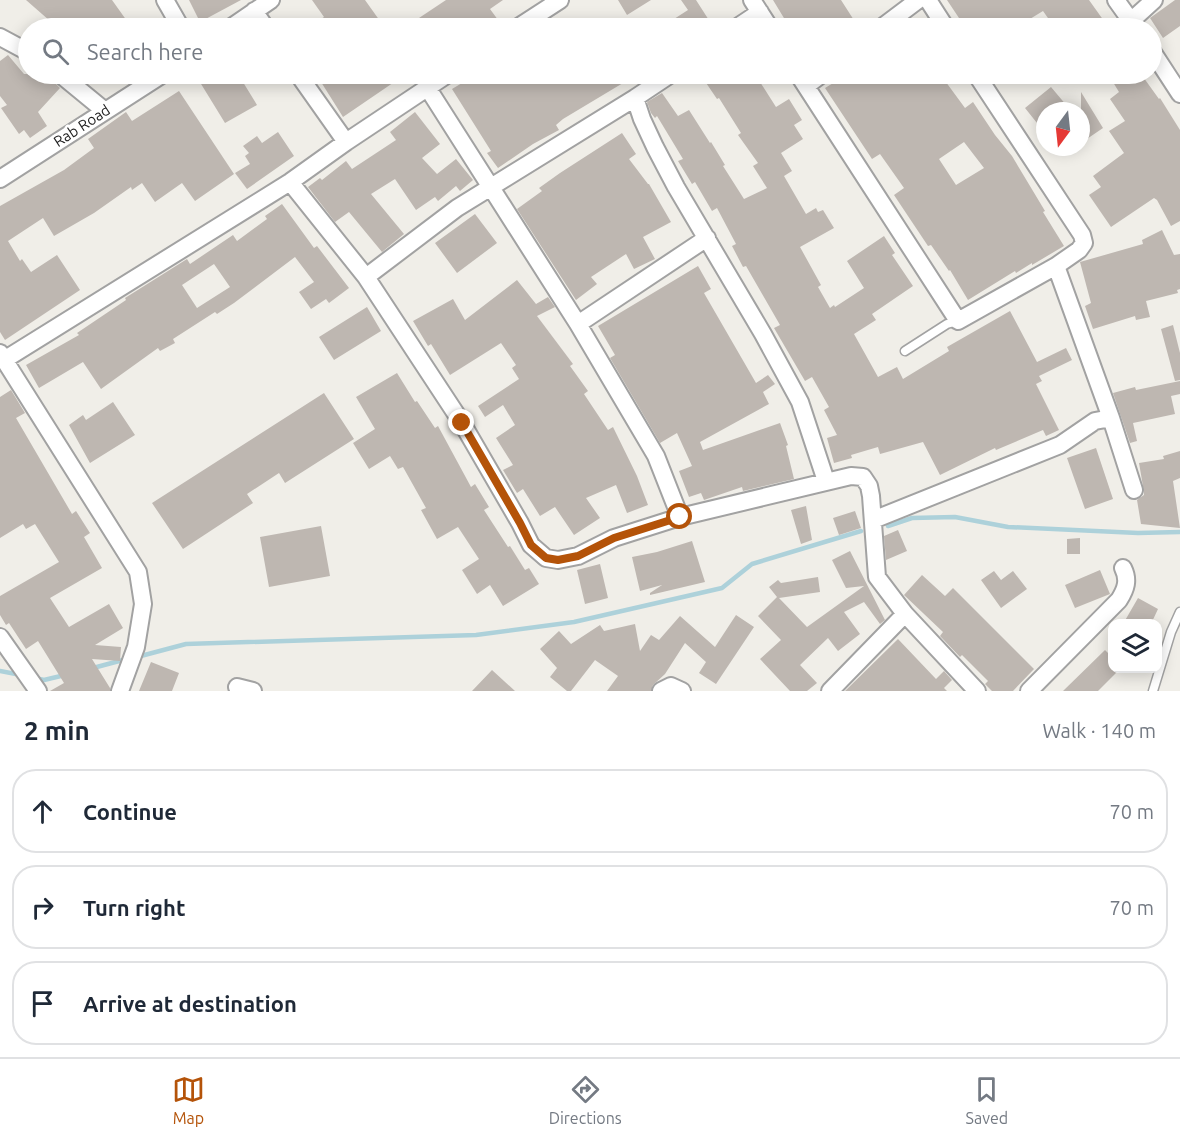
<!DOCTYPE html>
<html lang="en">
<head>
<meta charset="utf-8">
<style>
	:root { --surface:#fff; --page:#f6f6f7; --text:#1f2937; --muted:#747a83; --line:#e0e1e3; --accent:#b45309 }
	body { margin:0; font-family:Ubuntu,sans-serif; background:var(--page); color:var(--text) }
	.controls { position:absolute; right:18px; bottom:18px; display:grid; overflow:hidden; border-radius:12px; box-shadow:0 3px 15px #0003 }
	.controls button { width:54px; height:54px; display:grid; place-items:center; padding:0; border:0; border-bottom:2px solid var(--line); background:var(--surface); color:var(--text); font:30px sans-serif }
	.compass { position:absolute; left:1036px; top:102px; width:54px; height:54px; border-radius:50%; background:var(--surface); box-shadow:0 3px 15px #0003; rotate:195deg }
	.stop { position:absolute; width:18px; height:18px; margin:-14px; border:4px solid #b45309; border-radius:50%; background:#fff }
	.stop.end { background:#b45309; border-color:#fff; box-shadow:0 2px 6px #0008 }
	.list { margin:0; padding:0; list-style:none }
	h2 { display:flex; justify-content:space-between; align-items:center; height:78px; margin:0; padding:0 24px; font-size:26px }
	h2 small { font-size:20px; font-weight:400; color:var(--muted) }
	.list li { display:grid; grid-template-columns:39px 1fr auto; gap:18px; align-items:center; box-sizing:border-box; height:84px; margin:0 12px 12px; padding:0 12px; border:2px solid var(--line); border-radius:24px }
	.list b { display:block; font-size:22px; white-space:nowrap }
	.list em { font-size:20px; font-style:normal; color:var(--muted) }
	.icon { flex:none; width:33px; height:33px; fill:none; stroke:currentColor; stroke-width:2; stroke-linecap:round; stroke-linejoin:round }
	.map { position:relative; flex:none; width:1180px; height:691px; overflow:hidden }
	.search { position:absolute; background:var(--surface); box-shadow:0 3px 15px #0003; left:18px; right:18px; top:18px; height:66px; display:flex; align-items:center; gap:15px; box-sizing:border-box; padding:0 21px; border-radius:33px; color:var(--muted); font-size:22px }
	.sheet { height:366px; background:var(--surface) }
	nav { display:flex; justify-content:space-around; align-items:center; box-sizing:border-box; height:84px; border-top:2px solid var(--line); background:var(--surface); font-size:16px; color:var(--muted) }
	nav a { display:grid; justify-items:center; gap:3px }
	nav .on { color:var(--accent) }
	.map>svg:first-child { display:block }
</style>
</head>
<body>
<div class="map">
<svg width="1180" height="691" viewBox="0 0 1180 691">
	<rect width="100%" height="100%" fill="#f0eee8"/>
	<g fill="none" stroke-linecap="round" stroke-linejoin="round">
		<path stroke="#add1da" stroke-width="4.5" d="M888,526L912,518L955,517L1008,527L1138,533L1180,532
			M137,657L186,644L476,635L574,622L722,588L752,564L861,531
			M93,668L123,660
			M0,671L21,675
			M35,678L44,680L65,675"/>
	</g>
	<path fill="#beb7b1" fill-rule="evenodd" d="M26,0H112L132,28H58Z
		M189,0H241L200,22Z
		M312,0H365L385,28H308L324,17Z
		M446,0H503L490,9L501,24L495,28H404Z
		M618,0H651L627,15Z
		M681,0H696L714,28H660L688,10Z
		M773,0H841L859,28H790Z
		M947,0H1089L1109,28H1055L1043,11L1015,28H972L967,21L963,24Z
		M1175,0H1180V26L1163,38L1150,18Z
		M8,55L24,74H46L60,88L38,112L47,126L30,138L24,130L19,134L1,108L7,105L0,96V61Z
		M208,74H238L257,105L225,123L198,79Z
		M316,74H347L351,80L361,74H406L343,117Z
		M477,74L484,81L498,74H537L542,83L559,74H638L563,119L556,125L559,130L533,144L498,168L487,153L491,151L452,89Z
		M700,74H755L776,107L789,99L802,120L794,125L803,139L781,153L792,171L784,176L806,214L816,208L818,212L823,210L834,228L800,247L821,285L818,287L830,308L834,305L835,307L864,288L847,261L884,236L895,253L892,255L913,286L872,314L876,320L854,334L878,377L897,367L903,379L949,351L947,347L1010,311L1037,362L1066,348L1072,360L1039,376L1042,381L1036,384L1059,430L1046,436L1043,430L996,450L995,448L940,475L923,442L880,454L878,447L851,455L852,458L834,463L827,438L837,435L824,410L829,407L812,377L805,381L774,328L780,325L746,266L743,267L732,246L736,244L717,208L712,211L695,182L692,184L678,161L683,159L657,116L655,118L651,113L647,102L662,93L678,116L689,110L710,143L711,142L725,165L723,166L744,199L767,188L753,166L758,163L738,135L741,133L719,98L717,99Z
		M848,74H940L965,108L973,102L995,135L1012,156L1045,211L1043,212L1064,246L1032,265V263L1016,273L1015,271L968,300L950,270L949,271L931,245L928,246L894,195L904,188L880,154L872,159L825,88ZM964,142L984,168L956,185L939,159Z
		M1108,74H1141L1159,99L1160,98L1180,130V221L1171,226L1157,200L1154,198L1111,227L1089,195L1101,187L1093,176L1124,153L1109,131L1125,121L1110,99L1119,92Z
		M1051,87L1067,106L1061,111H1045V133L1025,108Z
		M179,91L234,174L195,201L182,183L155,202L142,183L132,190L131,187L94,213L54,236L43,218L8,241L20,261L22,259L31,272L57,255L80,290L5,340L0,332V206L64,170L94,148L88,139L126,112L132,121Z
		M1081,92L1103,128L1081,143Z
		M415,112L440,144L422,158L437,174L456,159L473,180L460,191L456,186L438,201L435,197L416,210L395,179L371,194L404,234L382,252L349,212L335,222L308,187L320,178L322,180L346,161L352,169L396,140L390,132Z
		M278,132L294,156L247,189L235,173L250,164L245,156L249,153L243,146L257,136L262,143Z
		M622,133L636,154L629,159L648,184H649L671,222L643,237L655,259L634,269L626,254L591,277L597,284L576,300L517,209L542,191L539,188L560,173Z
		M282,204L314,248L317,246L349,288L329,303L326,299L311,309L299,292L314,282L295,257L234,303L217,314L215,312L173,339L175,343L160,351L158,348L101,389L83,362L39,388L26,365L79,335L77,333L126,300L125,298L187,259L190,264L233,235L237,241L267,219L265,216ZM214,264L230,287L197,308L182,285Z
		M475,214L497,243L457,273L435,243Z
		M1162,230L1174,255L1180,254V289L1177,290L1178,293L1146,301L1150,317L1136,320L1135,316L1093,329L1085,306L1091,303L1080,262L1143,244L1142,240Z
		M698,266L711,289L704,293L756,383L768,375L775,384L763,392L769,404L700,442L703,450L780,423L788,445L786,446L794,479L743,491L742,487L704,500L701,493L689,497L679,471L692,466L677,433L660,443L610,358L615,355L598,326Z
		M517,280L536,304L548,297L555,307L537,316L573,364L570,366L588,391L584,394L608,430L613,427L637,476L648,505L627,513L616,485L586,498L600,518L574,535L555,507L540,516L523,489L517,493L503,470L513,465L496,438L515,425L503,405L485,417L478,406L519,379L512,368L516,365L501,343L450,375L431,344L428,346L413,321L453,299L465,320Z
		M367,307L381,331L334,360L319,337Z
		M1173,325L1180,353V380L1175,381L1161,329Z
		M397,373L415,402L417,401L435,428L438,426L471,487L475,484L489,507L484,510L508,547L510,546L525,570L529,568L539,584L503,606L490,585L477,594L462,570L479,559L458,527L437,539L421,510L426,508L403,467L398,469L390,456L369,469L353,443L375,429L356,397Z
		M1180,381V394L1171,396L1175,414L1133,423L1137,441L1130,443L1113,393L1135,387L1136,390Z
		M11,390L25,413L16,418L72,514L76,511L90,533L84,537L102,568L50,598L69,627L109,604L123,628L95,645L121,647L120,661L92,659L110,688V691H50L64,683L38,641L26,649L9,623L6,625L0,615V596L59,562L35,524L26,529L23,524L0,538V397Z
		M324,393L354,439L285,483L279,473L247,494L253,503L183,549L152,503Z
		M113,402L135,435L90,463L69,425L83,415L86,420Z
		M1096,448L1113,499L1085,509L1067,458Z
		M1180,451V478L1173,481L1180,528L1141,524L1137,500L1144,495V492L1139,463L1164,459L1163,456Z
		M806,506L812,540L801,544L791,510Z
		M855,511L861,528L839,535L833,518Z
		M321,526L330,576L269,587L260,537Z
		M898,530L907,551L886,560L884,536Z
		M1080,538V554H1067V539Z
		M692,541L705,582L650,595V593L662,585L640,591L632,557L657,552Z
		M850,551L885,620L880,624L864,602L844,612L860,634L838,651L828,638L800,665L817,683L807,691H790L760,659L781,640L758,616L777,597L769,587L778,580L781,583L818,577L820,592L779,598L807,627L864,586L846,588L832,560Z
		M600,564L608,598L585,604L577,570Z
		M1100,570L1110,594L1075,608L1065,585Z
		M994,571L1001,580L1013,571L1027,589L1001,608L981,580Z
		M922,575L945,596L953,588L1034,669L1013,691H992L985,684L988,681L962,655L960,657L940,636L943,632L904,595Z
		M1138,598L1158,609L1151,624H1123Z
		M736,615L754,627L716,684L699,673L706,662L685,643L665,674L653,685L651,691H607L618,676L595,660L571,691H567L550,677L557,668L540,649L559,631L571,644L600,625L604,631L635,624L640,651L651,635L659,640L680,616L715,647Z
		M898,639L936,679L944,671L952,680L944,688L947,691H845Z
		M1105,650L1113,658V669H1120L1098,691H1063Z
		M151,662L179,673L172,691H139Z
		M492,670L515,691H472Z"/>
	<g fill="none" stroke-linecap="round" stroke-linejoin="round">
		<g stroke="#a2a2a2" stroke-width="11">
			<path id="lane" d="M905,351L947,324L958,321
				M1153,691L1171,632L1180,612"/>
		</g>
		<g stroke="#a2a2a2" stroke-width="20">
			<path id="street" d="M165,0L181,28
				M752,0L770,28
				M928,0L946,28
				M1116,0L1136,28
				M254,11L266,28
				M1131,21L1154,0
				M230,28L271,0
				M517,28L560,0
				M736,28L760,12
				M881,28L918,0
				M0,37L28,52
				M1152,51L1180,94
				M60,74L105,111
				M298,74L346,142
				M798,74L958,321L1056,266L1079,250L1084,243L1082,235L976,74
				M806,86L822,74
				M427,87L578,324L656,456L680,517
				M635,98L642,119L655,147L676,187L763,334L800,402L826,481
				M0,179L163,74
				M290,182L366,277L462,423L520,523L531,545L546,558L558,560L578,556L614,538L680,517L851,476L863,477L869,486L871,496L877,577L905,614L977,691
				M366,277L457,208L635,98L671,74
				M578,324L707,238
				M0,353L138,572L143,604L136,647L120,691
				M4,360L290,182L346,142L448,74
				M1111,418L1134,490
				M873,520L1060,445L1095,421L1111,418L1056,266
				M0,637L38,691
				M237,687L253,691
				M661,691L671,686L682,691
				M830,691L905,614
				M1029,691L1119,600C1126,589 1129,580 1123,568"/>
		</g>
		<use href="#lane" stroke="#fff" stroke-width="8"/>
		<use href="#street" stroke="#fff" stroke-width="16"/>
	</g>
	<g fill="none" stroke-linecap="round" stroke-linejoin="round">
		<path stroke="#b45309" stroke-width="8" d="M462,423L520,523L531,545L546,558L558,560L578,556L614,538L680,517"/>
	</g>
	<g text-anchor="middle" stroke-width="5" stroke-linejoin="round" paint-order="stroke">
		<g font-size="15" fill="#212121" stroke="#fff">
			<text transform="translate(82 126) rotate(-33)" y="5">Rab Road</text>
		</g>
	</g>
</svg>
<div class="controls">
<button><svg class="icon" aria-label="layers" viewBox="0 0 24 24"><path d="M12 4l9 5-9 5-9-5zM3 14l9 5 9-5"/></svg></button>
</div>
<svg class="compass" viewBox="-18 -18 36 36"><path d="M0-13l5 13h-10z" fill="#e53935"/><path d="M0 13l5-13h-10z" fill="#747a83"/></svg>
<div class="stop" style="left:680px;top:517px"></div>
<div class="stop end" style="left:462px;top:423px"></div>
<div class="search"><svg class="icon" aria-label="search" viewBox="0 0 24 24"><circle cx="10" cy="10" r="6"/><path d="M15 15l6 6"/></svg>Search here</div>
</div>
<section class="sheet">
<h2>2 min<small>Walk · 140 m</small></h2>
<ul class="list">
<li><svg class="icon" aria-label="ahead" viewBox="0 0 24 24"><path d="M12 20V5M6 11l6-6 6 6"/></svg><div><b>Continue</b></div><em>70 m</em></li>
<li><svg class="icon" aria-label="right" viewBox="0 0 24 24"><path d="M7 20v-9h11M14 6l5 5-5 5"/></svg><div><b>Turn right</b></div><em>70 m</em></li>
<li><svg class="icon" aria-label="arrive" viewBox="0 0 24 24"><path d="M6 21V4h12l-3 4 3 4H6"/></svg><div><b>Arrive at destination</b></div></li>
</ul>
</section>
<nav>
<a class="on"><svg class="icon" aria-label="map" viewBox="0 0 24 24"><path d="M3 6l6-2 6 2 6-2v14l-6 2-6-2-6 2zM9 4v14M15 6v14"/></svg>Map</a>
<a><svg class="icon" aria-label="directions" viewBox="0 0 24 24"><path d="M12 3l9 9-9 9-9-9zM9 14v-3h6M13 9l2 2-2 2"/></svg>Directions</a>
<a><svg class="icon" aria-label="saved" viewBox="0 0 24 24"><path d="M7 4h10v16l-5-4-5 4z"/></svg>Saved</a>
</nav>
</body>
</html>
